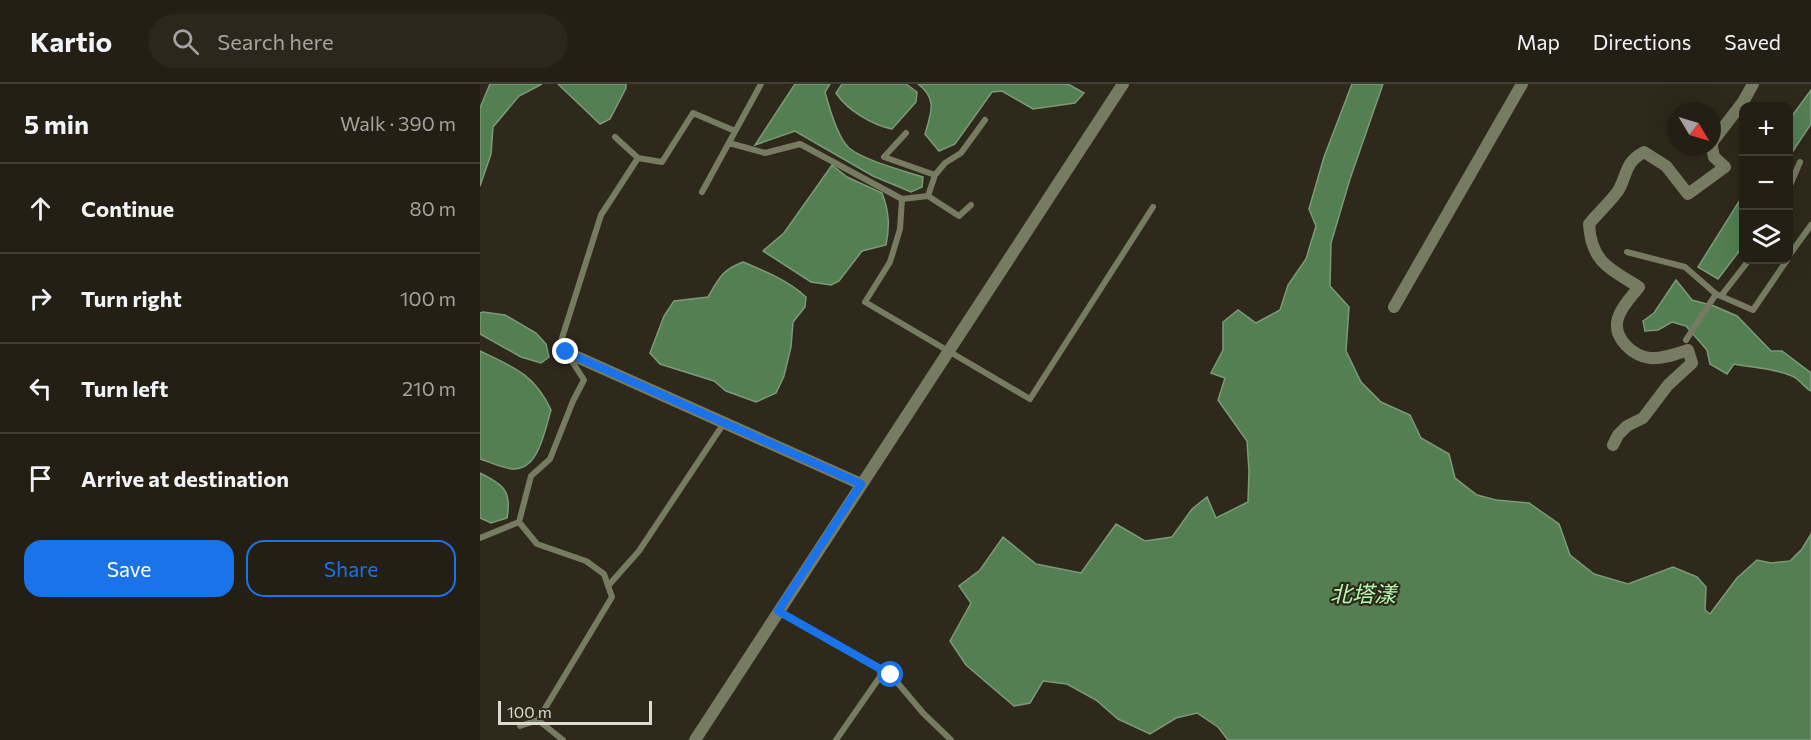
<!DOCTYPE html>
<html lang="en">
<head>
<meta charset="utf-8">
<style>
	:root { --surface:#231f14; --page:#2b271d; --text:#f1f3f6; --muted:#a3a2a0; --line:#403d34; --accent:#1a73e8 }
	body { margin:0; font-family:Commissioner,"Noto Sans SC",sans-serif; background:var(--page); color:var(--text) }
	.controls { position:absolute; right:18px; top:18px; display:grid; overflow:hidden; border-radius:12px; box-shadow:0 6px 24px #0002 }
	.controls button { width:54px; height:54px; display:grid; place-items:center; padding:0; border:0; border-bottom:2px solid var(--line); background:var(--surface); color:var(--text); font:30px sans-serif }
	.compass { position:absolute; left:1187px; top:18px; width:54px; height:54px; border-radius:50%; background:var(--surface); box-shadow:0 6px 24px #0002; rotate:128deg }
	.scale { position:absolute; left:18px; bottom:15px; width:154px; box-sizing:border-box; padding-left:6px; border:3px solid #dddad1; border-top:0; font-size:16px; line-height:21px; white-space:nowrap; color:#dddad1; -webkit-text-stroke:4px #2f291b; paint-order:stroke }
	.stop { position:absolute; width:18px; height:18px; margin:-14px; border:4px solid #1a73e8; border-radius:50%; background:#fff }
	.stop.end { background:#1a73e8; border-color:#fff; box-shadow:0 2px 6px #0008 }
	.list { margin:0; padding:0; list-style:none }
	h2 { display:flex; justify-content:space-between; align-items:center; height:78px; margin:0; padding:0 24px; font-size:26px }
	h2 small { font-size:20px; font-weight:400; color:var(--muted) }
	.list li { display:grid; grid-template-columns:39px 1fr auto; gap:18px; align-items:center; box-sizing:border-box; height:90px; padding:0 24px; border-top:2px solid var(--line) }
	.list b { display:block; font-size:22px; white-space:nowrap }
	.list em { font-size:20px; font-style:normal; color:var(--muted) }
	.actions { display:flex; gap:12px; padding:18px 24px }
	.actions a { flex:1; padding:14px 0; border:2px solid var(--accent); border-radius:18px; text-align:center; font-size:21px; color:var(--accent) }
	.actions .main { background:var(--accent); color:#fff }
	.icon { flex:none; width:33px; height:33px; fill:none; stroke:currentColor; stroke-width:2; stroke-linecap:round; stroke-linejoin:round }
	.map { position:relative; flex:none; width:1331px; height:656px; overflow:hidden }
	header { display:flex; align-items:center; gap:36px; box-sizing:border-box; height:84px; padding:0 30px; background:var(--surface); border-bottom:2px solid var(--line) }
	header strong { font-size:28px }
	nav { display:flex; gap:33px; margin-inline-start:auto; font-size:21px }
	.search { width:420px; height:54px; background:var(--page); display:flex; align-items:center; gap:15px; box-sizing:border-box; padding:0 21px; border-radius:33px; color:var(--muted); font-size:22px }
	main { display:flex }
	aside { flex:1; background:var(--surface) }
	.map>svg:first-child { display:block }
</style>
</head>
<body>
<header>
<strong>Kartio</strong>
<div class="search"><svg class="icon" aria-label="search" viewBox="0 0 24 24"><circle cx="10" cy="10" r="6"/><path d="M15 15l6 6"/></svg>Search here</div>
<nav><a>Map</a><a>Directions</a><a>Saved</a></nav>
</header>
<main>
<aside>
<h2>5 min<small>Walk · 390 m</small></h2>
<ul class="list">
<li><svg class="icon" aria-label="ahead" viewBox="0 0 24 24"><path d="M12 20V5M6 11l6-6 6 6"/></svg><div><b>Continue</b></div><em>80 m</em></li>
<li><svg class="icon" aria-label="right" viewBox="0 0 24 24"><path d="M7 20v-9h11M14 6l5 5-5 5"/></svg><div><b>Turn right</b></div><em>100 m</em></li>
<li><svg class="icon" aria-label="left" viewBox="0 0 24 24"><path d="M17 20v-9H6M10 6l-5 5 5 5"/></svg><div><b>Turn left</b></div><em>210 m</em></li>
<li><svg class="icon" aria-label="arrive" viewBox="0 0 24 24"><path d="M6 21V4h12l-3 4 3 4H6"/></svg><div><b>Arrive at destination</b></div></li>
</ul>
<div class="actions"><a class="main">Save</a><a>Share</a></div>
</aside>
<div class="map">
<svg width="1331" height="656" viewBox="0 0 1331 656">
	<rect width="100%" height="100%" fill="#2f291b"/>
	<path fill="#537f52" stroke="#7c9a78" stroke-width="1.5" d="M10,0H62L39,12L13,43L11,70L0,102V24Z
		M78,0H146V4L130,35L120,40Z
		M315,0H350L345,8C349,23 357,53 369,64C383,76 424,87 443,93L442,103L431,108L393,92L315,47L275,61Z
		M362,0H426L437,8L436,18L412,45C392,41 367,26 356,9Z
		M438,0H588L604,9L595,19L553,25L522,7L512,8L475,60L459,67L445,50C451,29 458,15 438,0Z
		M872,0H903L870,95L851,159L850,202L869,223L866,267L881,298L901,318L930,331L941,354L969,370L975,394L997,411L1016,416L1049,419L1079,440L1090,471L1114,490L1148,500L1193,483L1217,493L1226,503L1225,526L1230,530L1257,494L1277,476L1291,479L1310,477L1322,465L1331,450V656H748L738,643L717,629L696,634L670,650L638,635L616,616L587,600L563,597L550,619L534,622L486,581L470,557L491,519L479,502L500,486L523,453L556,480L601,489L636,440L665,457L692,453L712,425L727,413L736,434L768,418L769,387L767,357L738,316L745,294L731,289L743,266V238L758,226L776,239L800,226L808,201L826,175L836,142L829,125L844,73Z
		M1331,6V40L1309,73V36Z
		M352,81L367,93L402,109C409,127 410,142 406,161L382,167L359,197L351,201L331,198L283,167L304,149Z
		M1263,111V162L1238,195L1218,183Z
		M263,178C285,187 309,197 326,213L325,223L313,238L311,263L304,292L296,309L276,318L246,307L234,297L180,280L170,269L184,232L194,217L228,213C239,194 242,186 263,178Z
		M1196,196L1212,216L1234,222L1257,232L1291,267H1302L1331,289V307C1323,303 1320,295 1312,292C1293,284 1274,284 1254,280L1247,290L1230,280L1227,266L1206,242L1192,238L1178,246L1165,247L1163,237L1174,229Z
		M3,228L25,231L56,249L66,260L69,273L61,279L41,273L0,250V229Z
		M0,267C34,283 55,291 71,326C65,345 59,387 32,385C22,384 10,378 0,375Z
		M0,389C24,401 32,407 27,434L11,439L0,434Z"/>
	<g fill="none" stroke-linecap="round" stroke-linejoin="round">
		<path stroke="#767b61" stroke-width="6" d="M426,49L404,73L455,91
			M135,53L158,74L182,78L213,29L255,47
			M249,59L285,69L320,60L422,115L448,112L479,132L491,121
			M1308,106L1320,78
			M222,108L281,0
			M448,112L455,91L465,79L481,69L505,36
			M422,115L420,145L410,178L385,218L550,315L673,123
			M1147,168L1205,183L1236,210L1273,226L1307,176
			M1308,173L1331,141
			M1241,212L1269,176
			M1206,256L1236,210
			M0,454L39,438
			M128,502L159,467L244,339
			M298,527L411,591L443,629L471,656
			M58,636L83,656
			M40,642L58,636L132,513L124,490L106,477L57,460L39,438L51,392L70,375L93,317L104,296L86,268L82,254L121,131L158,74
			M356,656L404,587"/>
		<path stroke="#767b61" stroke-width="12" d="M1232,61L1233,57L1263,18L1273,0
			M914,223L1042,0
			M86,268L381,400
			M1133,361L1138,351L1147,342L1163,334L1188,301L1212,279L1208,266C1196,270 1183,275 1170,274C1153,272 1132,254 1138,234C1141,223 1152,212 1159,203C1130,185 1111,178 1109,140C1118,129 1130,118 1138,107C1148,90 1144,79 1164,68L1186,82L1208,110L1245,83L1234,73L1232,63
			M215,656L643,0"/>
	</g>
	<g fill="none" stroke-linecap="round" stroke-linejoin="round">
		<path stroke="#1a73e8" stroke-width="8" d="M86,268L381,400L298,527L411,591"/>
	</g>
	<g text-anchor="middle" stroke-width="4.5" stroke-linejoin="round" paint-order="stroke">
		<g font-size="22" font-style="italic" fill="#b6f9b3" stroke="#2f291b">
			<text x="883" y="518">北塔漾</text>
		</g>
	</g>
</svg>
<div class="controls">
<button>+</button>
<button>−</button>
<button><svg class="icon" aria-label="layers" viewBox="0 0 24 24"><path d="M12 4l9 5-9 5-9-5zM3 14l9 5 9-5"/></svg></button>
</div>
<svg class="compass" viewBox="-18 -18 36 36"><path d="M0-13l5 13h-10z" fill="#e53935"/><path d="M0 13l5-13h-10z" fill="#a3a2a0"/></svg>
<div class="scale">100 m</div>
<div class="stop" style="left:411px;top:591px"></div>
<div class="stop end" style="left:86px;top:268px"></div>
</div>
</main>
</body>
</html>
